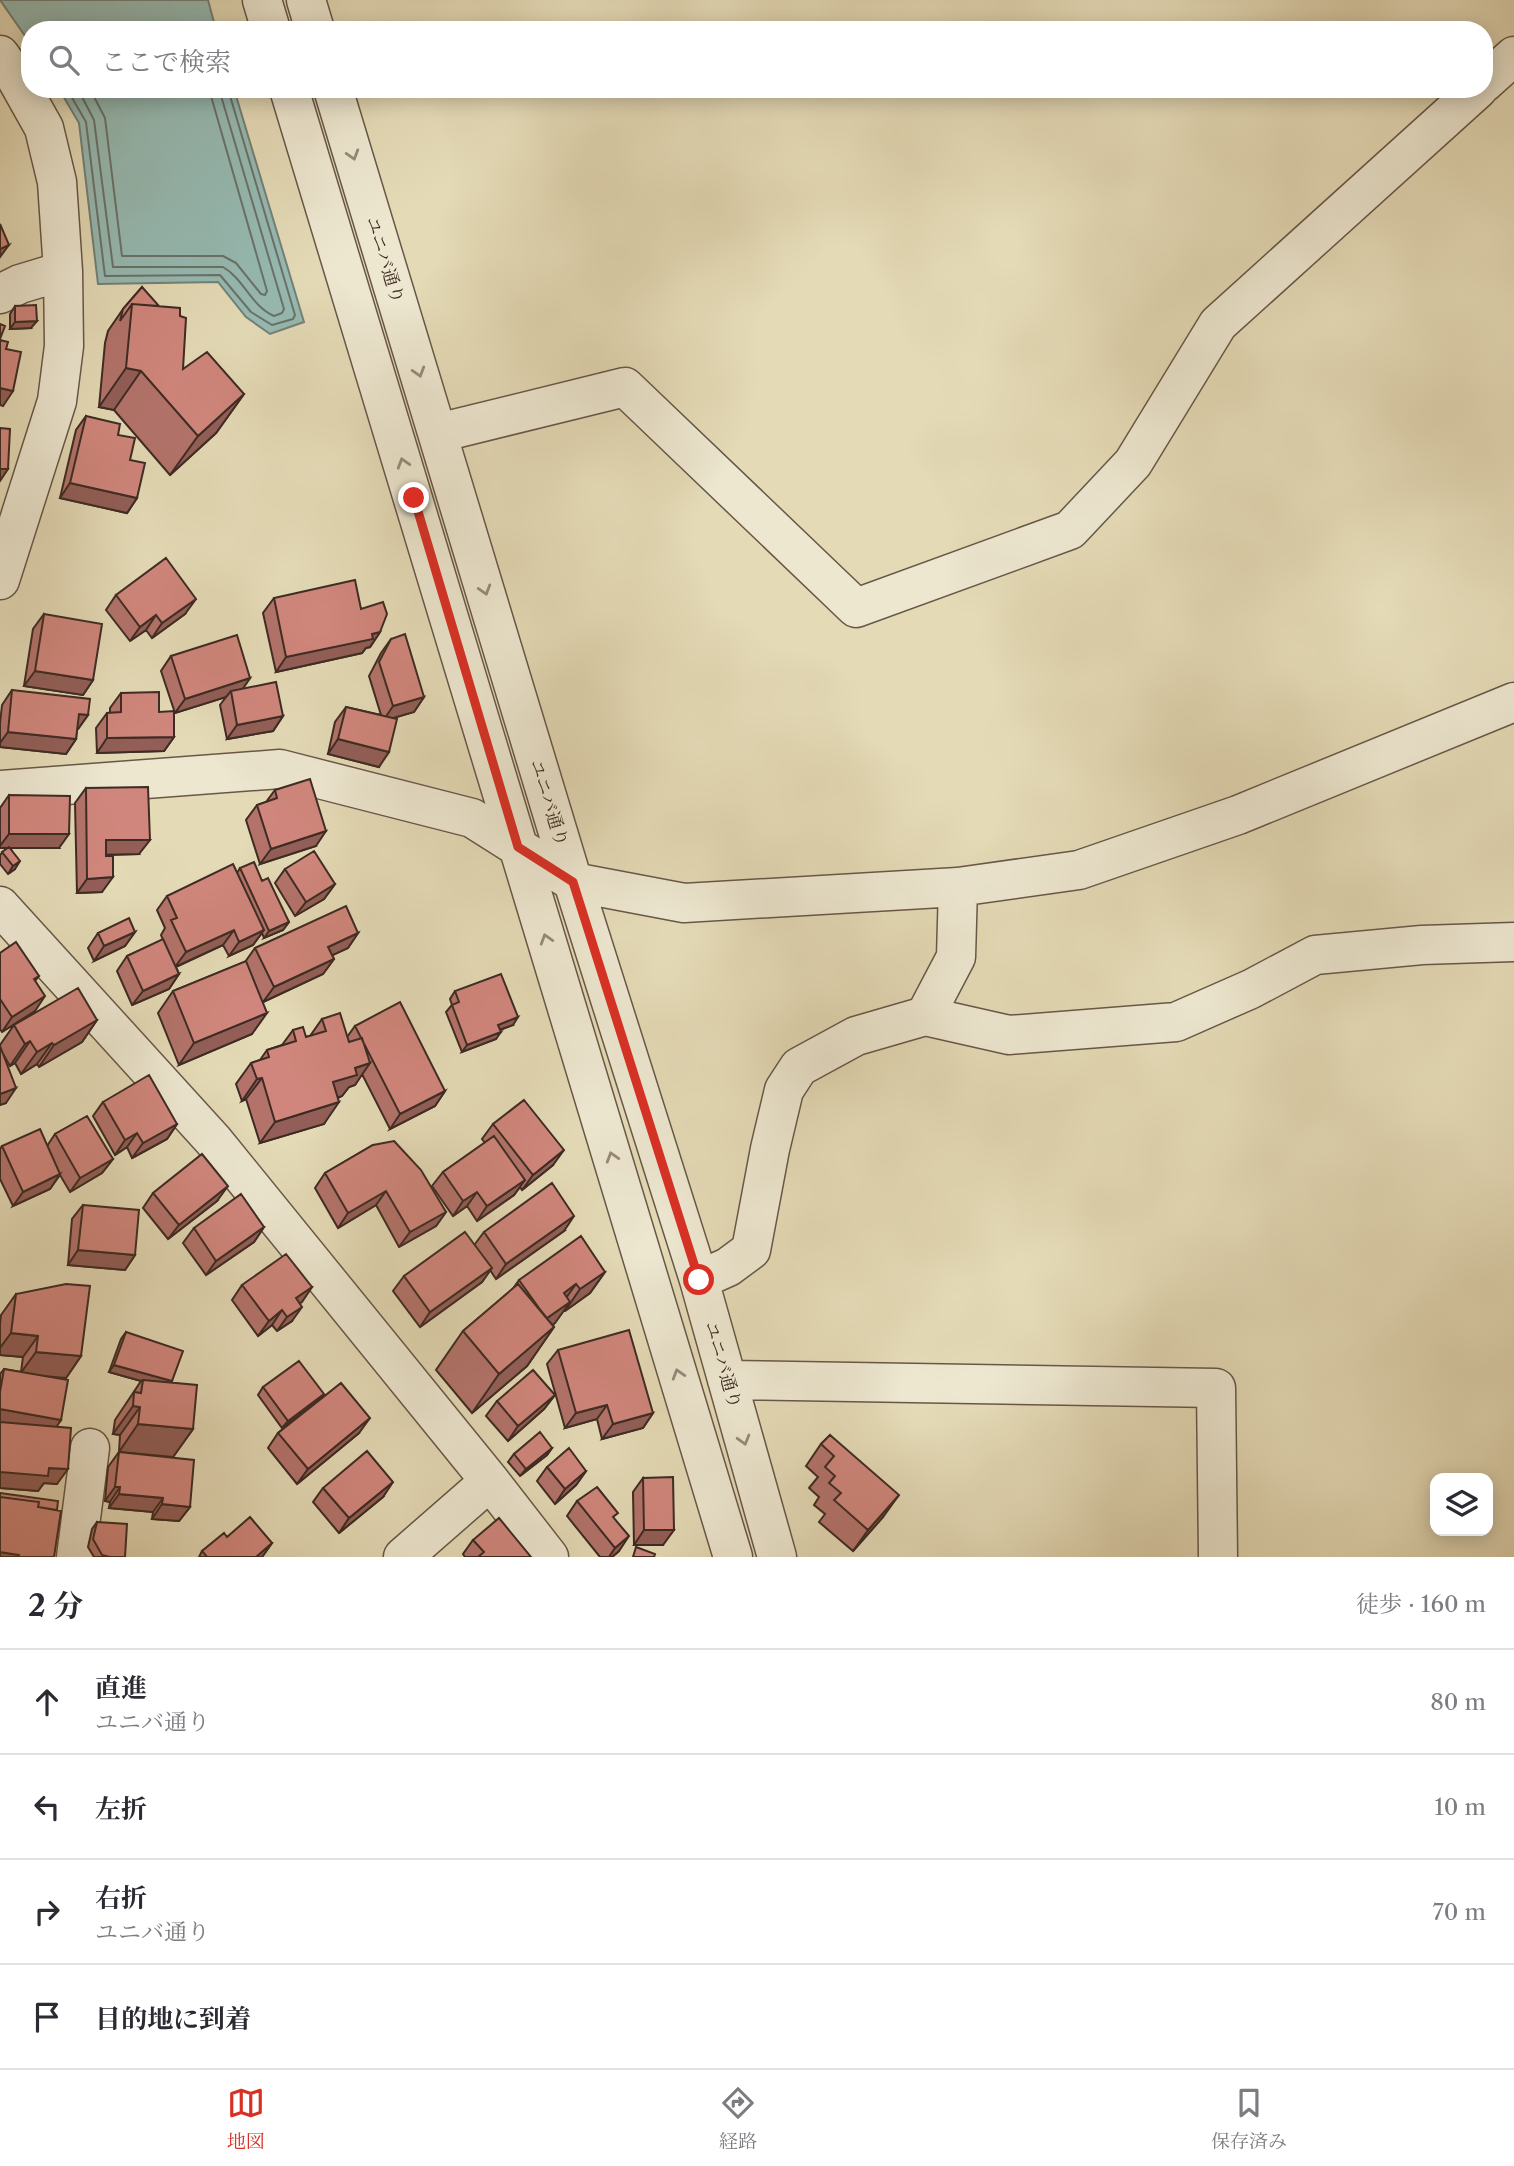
<!DOCTYPE html>
<html lang="ja">
<head>
<meta charset="utf-8">
<style>
	:root { --surface:#fff; --page:#f7f7f7; --text:#2b2b33; --muted:#7c7c81; --line:#e1e1e2; --accent:#d93025 }
	body { margin:0; font-family:"Libre Caslon Text","Noto Serif JP",serif; background:var(--page); color:var(--text) }
	.controls { position:absolute; right:21px; bottom:21px; display:grid; overflow:hidden; border-radius:14px; box-shadow:0 4px 18px #0003 }
	.controls button { width:63px; height:63px; display:grid; place-items:center; padding:0; border:0; border-bottom:2px solid var(--line); background:var(--surface); color:var(--text); font:35px sans-serif }
	.stop { position:absolute; width:21px; height:21px; margin:-16px; border:5px solid #d93025; border-radius:50%; background:#fff }
	.stop.end { background:#d93025; border-color:#fff; box-shadow:0 2px 7px #0008 }
	.list { margin:0; padding:0; list-style:none }
	h2 { display:flex; justify-content:space-between; align-items:center; height:91px; margin:0; padding:0 28px; font-size:30px }
	h2 small { font-size:23px; font-weight:400; color:var(--muted) }
	.list li { display:grid; grid-template-columns:46px 1fr auto; gap:21px; align-items:center; box-sizing:border-box; height:105px; padding:0 28px; border-top:2px solid var(--line) }
	.list b { display:block; font-size:26px; white-space:nowrap }
	.list p { margin:0; font-size:23px; white-space:nowrap; color:var(--muted) }
	.list em { font-size:23px; font-style:normal; color:var(--muted) }
	.icon { flex:none; width:38px; height:38px; fill:none; stroke:currentColor; stroke-width:2; stroke-linecap:round; stroke-linejoin:round }
	.map { position:relative; flex:none; width:1514px; height:1557px; overflow:hidden }
	.search { position:absolute; background:var(--surface); box-shadow:0 4px 18px #0003; left:21px; right:21px; top:21px; height:77px; display:flex; align-items:center; gap:18px; box-sizing:border-box; padding:0 24px; border-radius:28px; color:var(--muted); font-size:26px }
	.sheet { height:511px; background:var(--surface) }
	nav { display:flex; justify-content:space-around; align-items:center; box-sizing:border-box; height:98px; border-top:2px solid var(--line); background:var(--surface); font-size:19px; color:var(--muted) }
	nav a { display:grid; justify-items:center; gap:4px }
	nav .on { color:var(--accent) }
	.map>svg:first-child { display:block }
</style>
</head>
<body>
<div class="map">
<svg width="1514" height="1557" viewBox="0 0 1514 1557">
	<rect width="100%" height="100%" fill="#e4dab6"/>
	<filter id="stains"><feTurbulence type="fractalNoise" baseFrequency=".00286" numOctaves="4"/><feColorMatrix values="0 0 0 0 .2 0 0 0 0 .09 0 0 0 0 .02 0 0 0 .5 -.17"/></filter>
	<radialGradient id="worn" r=".72"><stop offset=".6" stop-color="#630" stop-opacity="0"/><stop offset="1" stop-color="#630" stop-opacity=".3"/></radialGradient>
	<path fill="#96bab2" stroke="#738179" stroke-width="2" d="M0,0H208L216,30H30V43Z
		M59,89H234L304,322L270,334L246,317L218,282L98,284L79,123Z"/>
	<g fill="none" stroke-linecap="round" stroke-linejoin="round">
		<path stroke="#6a726a" stroke-width="2" d="M67,89L86,122L105,276L220,275L251,312L272,325L293,319L295,315L228,89
			M78,89L94,120L113,267H223C244,279 251,306 274,316L282,313L284,309L219,89
			M90,89L105,118L122,256H223L236,263L261,294L265,295L267,291L209,89"/>
		<g stroke="#685748" stroke-width="41">
			<path id="minor" d="M262,0L271,30
				M306,0L315,30
				M0,55L16,78L44,128L57,182L63,271L64,346L57,401L0,580
				M1484,83L1514,56
				M289,89L733,1557
				M333,89L573,882L699,1280L777,1557
				M0,294L20,284L63,271
				M438,433L625,387L856,608L1070,530L1133,463L1218,324L1478,89
				M0,790L280,769L472,818L573,882L684,903L958,887L1079,870L1238,815L1514,702
				M0,906L213,1140L490,1481L549,1557
				M925,1016L956,957L958,887
				M699,1280L728,1267L751,1250L770,1149L784,1090L799,1067L856,1036L925,1016L1009,1035L1176,1022L1251,989L1315,955L1422,945L1514,942
				M727,1380L1216,1388L1218,1557
				M76,1557L90,1448
				M403,1557L490,1481"/>
		</g>
		<use href="#minor" stroke="#ede7d0" stroke-width="38"/>
	</g>
	<path fill="#b3736b" stroke="#3e2b23" stroke-width="2" d="M142,287L183,369L244,394L216,433L170,475L114,410L99,407L105,343L108,331L123,309Z
		M15,306L31,328L10,329V314Z
		M86,416L130,460L137,498L127,513L60,498L76,430Z
		M116,595L185,614L152,638L146,630L130,641L106,610Z
		M274,598L361,609L380,632L370,647L366,648L362,653L276,672L263,613Z
		M44,614L93,680L83,695L24,686L33,629Z
		M391,639L424,697L414,712L393,718L379,767L328,754L335,722L346,707L381,715L369,676L381,653Z
		M171,656L250,678L243,688L283,716L273,731L227,739L220,705L226,697L175,713L161,671Z
		M12,690L88,715L78,729H77L76,739L66,754L0,747V723L2,705Z
		M121,693L159,712L174,737L164,751L97,753L96,728L107,713H110V708Z
		M86,788L139,854L106,855L102,892L77,893L75,803Z
		M275,790L316,846L260,864L246,820L257,805L266,802Z
		M9,795L59,848H11L15,869L8,874L0,864V855L7,848H0V808Z
		M240,868L262,881L289,922L283,930L264,938L262,933L253,945L229,956L223,945L176,967L179,974L169,989L132,1005L117,971L127,956L163,940L161,935L165,928L157,910L167,896L237,873Z
		M285,869L335,884L324,899L295,916L275,883Z
		M135,932L125,946L94,961L88,948L98,933Z
		M358,933L348,948L332,955L334,959L323,974L263,1002L252,1034L179,1065L158,1013L173,991L245,962L255,948Z
		M0,953L39,976L35,981V1011L2,1032L0,1029Z
		M455,991L513,1025L500,1030L496,1039L462,1052L446,1012L452,1005L450,999Z
		M322,1019L347,1037L355,1026L445,1091L435,1106L390,1129L362,1074L355,1085L349,1087L342,1096L338,1098L324,1124L260,1143L246,1099L242,1101L236,1084L251,1063L260,1060L267,1050L282,1045L293,1030L306,1037L310,1036Z
		M97,1020L82,1042L39,1067L37,1064L21,1074L15,1063L10,1066L3,1054L6,1103L0,1105V1045L14,1025Z
		M103,1102L177,1124L167,1139L132,1158L127,1147L115,1155L93,1116Z
		M493,1124L553,1165L522,1190L520,1187L514,1195L477,1221L467,1206L453,1216L432,1186L443,1172L485,1143L482,1139Z
		M55,1134L113,1159L102,1173L70,1192L60,1175L50,1189L13,1206L0,1179V1149L2,1146H47Z
		M373,1145L446,1212L436,1226L399,1247L376,1205L338,1228L315,1188L325,1173Z
		M153,1193L217,1201L168,1239L143,1208Z
		M83,1205L135,1255L125,1270L68,1265L72,1219Z
		M264,1227L254,1242L206,1275L183,1243L194,1228Z
		M564,1231L496,1279L490,1270L482,1282L420,1327L393,1291L404,1276L475,1244L484,1232Z
		M605,1272L590,1293L565,1311L564,1310L553,1325L554,1327L527,1366L472,1413L436,1370L463,1331L512,1290L519,1280Z
		M242,1285L312,1287L300,1303L292,1321L277,1331L272,1325L258,1336L232,1300Z
		M16,1294L81,1356L66,1378L48,1376L61,1420L56,1426L57,1484L44,1483L38,1491L0,1488V1374L4,1369L21,1372L23,1357L0,1355V1324L1,1315Z
		M126,1332L171,1382L193,1429L173,1457L119,1452L120,1435L113,1434L115,1420L141,1381L109,1372L121,1339Z
		M558,1350L653,1413L643,1428L602,1439L597,1419L565,1428L547,1364Z
		M263,1387L319,1401L359,1433L297,1484L268,1448L278,1433L316,1403L282,1428L258,1395Z
		M555,1395L544,1409L508,1441L486,1416L497,1401Z
		M830,1435L883,1517L853,1551L819,1522L825,1514L814,1505L819,1497L809,1488L818,1477L806,1466L821,1444Z
		M552,1448L547,1455L520,1476L508,1462L514,1454Z
		M119,1452L190,1507L179,1521L152,1519L153,1512L109,1508L110,1502L105,1501L108,1467Z
		M547,1467L586,1471L576,1485L555,1504L537,1481Z
		M643,1478L663,1545H634L633,1492Z
		M323,1488L383,1497L339,1533L313,1502Z
		M577,1501L614,1519L619,1551L612,1557H600L567,1516Z
		M97,1522L125,1557H94L88,1547L92,1529Z
		M227,1537L272,1543L262,1557H199L202,1551Z
		M473,1540L531,1557H465L463,1554Z"/>
	<path fill="#925e57" stroke="#3e2b23" stroke-width="2" d="M9,245L0,257V249Z
		M37,321L31,328L10,329L15,322Z
		M126,368L141,371L114,410L99,407Z
		M0,388L13,391L3,406L0,405Z
		M244,394L216,433L170,475L198,436Z
		M0,469H8L0,481Z
		M70,483L137,498L127,513L60,498Z
		M196,599L185,614L152,638L162,623Z
		M156,615L146,630L130,641L140,627Z
		M380,632L370,647L366,648L362,653L276,672L286,657Z
		M35,671L93,680L83,695L24,686Z
		M250,678L240,693L231,691L226,697L175,713L185,699Z
		M424,697L414,712L383,721L393,706Z
		M79,714L88,715L78,729L68,728Z
		M283,716L273,731L227,739L237,725Z
		M8,732L76,739L66,754L0,747V743Z
		M174,737L164,751L97,753L107,738Z
		M338,739L389,752L379,767L328,754Z
		M326,831L316,846L260,864L271,849Z
		M9,834H69L59,848H0V846Z
		M106,840H150L139,854L95,855Z
		M20,861L15,869L8,874L13,866Z
		M113,877L102,892L77,893L87,879Z
		M335,884L324,899L295,916L306,902Z
		M289,922L283,930L264,938L269,931Z
		M234,930L223,945L175,967L186,952Z
		M264,930L253,945L229,956L239,942Z
		M135,932L125,946L94,961L104,946Z
		M358,933L348,948L318,962L328,947Z
		M334,959L323,974L263,1002L274,987Z
		M179,974L169,989L132,1005L143,991Z
		M45,996L35,1011L2,1032L12,1017Z
		M267,1013L252,1034L179,1065L194,1043Z
		M518,1017L513,1025L493,1032L498,1025Z
		M97,1020L82,1042L39,1067L54,1045Z
		M501,1032L496,1039L462,1052L467,1045Z
		M30,1041L15,1063L10,1066L25,1044Z
		M52,1043L37,1064L21,1074L37,1052Z
		M370,1063L355,1085L349,1087L342,1096L318,1104L333,1082L355,1068Z
		M262,1078L246,1099L242,1101L257,1079Z
		M16,1088L6,1103L0,1105V1094Z
		M445,1091L435,1106L390,1129L400,1114Z
		M339,1102L324,1124L260,1143L275,1122Z
		M177,1124L167,1139L132,1158L143,1143Z
		M137,1133L127,1147L115,1155L125,1140Z
		M564,1150L553,1165L522,1190L533,1175Z
		M113,1159L102,1173L70,1192L80,1178Z
		M60,1174L50,1189L13,1206L23,1192Z
		M525,1180L514,1195L477,1221L487,1206Z
		M228,1186L217,1201L168,1239L179,1225Z
		M386,1191L376,1205L338,1228L348,1213Z
		M477,1192L467,1206L453,1216L463,1201Z
		M446,1212L436,1226L399,1247L410,1232Z
		M574,1216L564,1231L496,1279L506,1264Z
		M264,1227L254,1242L206,1275L216,1261Z
		M78,1250L135,1255L125,1270L68,1265Z
		M492,1268L482,1282L420,1327L430,1312Z
		M605,1272L590,1293L565,1311L580,1289Z
		M576,1284L561,1305L564,1293Z
		M312,1287L302,1302L286,1313L296,1298Z
		M570,1302L555,1323L531,1340L546,1319Z
		M302,1307L292,1321L277,1331L287,1317Z
		M282,1310L272,1325L258,1336L269,1321Z
		M554,1327L527,1366L472,1413L499,1374Z
		M11,1333L38,1336L23,1357L0,1355V1348Z
		M36,1352L81,1356L66,1378L20,1374Z
		M114,1365L172,1381L167,1389L143,1380L141,1381L109,1372Z
		M324,1394L318,1401L282,1428L288,1421Z
		M555,1395L544,1409L508,1441L518,1426Z
		M607,1405L597,1419L565,1428L576,1413Z
		M133,1406L140,1407L120,1435L113,1434Z
		M0,1409L61,1420L51,1435L0,1426Z
		M653,1413L643,1428L602,1439L613,1424Z
		M370,1418L359,1433L297,1484L308,1469Z
		M138,1424L193,1429L173,1457L119,1452Z
		M552,1448L547,1455L520,1476L526,1469Z
		M49,1468L68,1469L57,1484L44,1483L38,1491L0,1488V1472Z
		M586,1471L576,1485L555,1504L565,1489Z
		M393,1482L383,1497L339,1533L349,1518Z
		M115,1487H120L110,1502L105,1501Z
		M119,1494L163,1498L153,1512L109,1508Z
		M899,1495L883,1517L853,1551L868,1530Z
		M162,1504L190,1507L179,1521L152,1519Z
		M644,1530H674L663,1545H634Z
		M629,1536L619,1551L612,1557H609L615,1548Z
		M272,1543L262,1557H256Z
		M0,1552L19,1555L17,1557H0Z"/>
	<path fill="#d0867c" stroke="#3e2b23" stroke-width="2" d="M0,224L9,245L0,249Z
		M142,287L159,306L132,304L120,321L123,309Z
		M132,304L180,308V316L186,318L183,369L207,352L244,394L198,436L141,371L126,368Z
		M36,305L37,321L15,322V306Z
		M0,324L5,326L0,339Z
		M0,340L8,342L6,349L21,352L13,391L0,388Z
		M86,416L120,424L118,435L135,438L130,460L145,463L137,498L70,483Z
		M0,428L10,429L8,469H0Z
		M166,558L196,599L162,623L156,615L140,627L116,595Z
		M355,580L361,609L383,602L387,614L380,632L372,634L373,639L286,657L274,598Z
		M44,614L102,624L93,680L35,671Z
		M405,634L424,697L393,706L379,662L391,639Z
		M237,635L250,678L185,699L171,656Z
		M276,682L283,716L237,725L231,691Z
		M12,690L90,699L88,715L79,714L76,739L8,732Z
		M159,692V712L174,711V737L107,738V713L121,712V693Z
		M346,707L397,719L389,752L338,739Z
		M310,779L326,831L271,849L257,805L277,798L275,790Z
		M148,787L150,840H106V856H113V877L87,879L86,788Z
		M9,795L70,796L69,834H9Z
		M9,847L20,861L13,866L2,852Z
		M314,851L335,884L306,902L285,869Z
		M254,862L262,881L268,878L289,922L269,931L240,868Z
		M233,864L264,930L239,942L234,930L186,952L171,920L177,918L167,896Z
		M346,906L358,933L328,947L334,959L274,987L255,948Z
		M129,918L135,932L104,946L98,933Z
		M163,939L179,974L143,991L127,956Z
		M16,942L39,976L34,979L45,996L12,1017L0,999V953Z
		M246,961L267,1013L194,1043L173,991Z
		M501,974L518,1017L498,1025L501,1032L467,1045L452,1005L459,1002L455,991Z
		M78,988L97,1020L54,1045L52,1043L37,1052L30,1041L25,1044L14,1025Z
		M400,1002L445,1091L400,1114L355,1026Z
		M340,1013L349,1042L362,1038L370,1063L355,1068L357,1075L333,1082L339,1102L275,1122L262,1078L257,1079L251,1063L269,1057L267,1050L296,1041L293,1030L303,1027L306,1037L326,1031L322,1019Z
		M0,1046L16,1088L0,1094Z
		M149,1075L177,1124L143,1143L137,1133L125,1140L103,1102Z
		M524,1100L564,1150L533,1175L493,1124Z
		M87,1116L113,1159L80,1178L55,1134Z
		M40,1129L60,1174L23,1192L2,1146Z
		M494,1136L525,1180L487,1206L477,1192L463,1201L443,1172Z
		M394,1141L421,1170L446,1212L410,1232L386,1191L348,1213L325,1173L373,1145Z
		M202,1154L228,1186L179,1225L153,1193Z
		M552,1183L574,1216L506,1264L484,1232Z
		M241,1194L264,1227L216,1261L194,1228Z
		M83,1205L139,1210L135,1255L78,1250Z
		M465,1232L492,1268L430,1312L404,1276Z
		M581,1236L605,1272L580,1289L576,1284L564,1293L570,1302L547,1318L539,1308L519,1280Z
		M286,1254L312,1287L296,1298L302,1307L287,1317L282,1310L269,1321L242,1285Z
		M66,1284L90,1286L81,1356L36,1352L38,1336L11,1333L16,1294Z
		M518,1284L554,1327L499,1374L463,1331Z
		M629,1330L653,1413L613,1424L607,1405L576,1413L558,1350Z
		M126,1332L183,1351L172,1381L114,1365Z
		M299,1361L324,1394L288,1421L263,1387Z
		M4,1369L68,1380L61,1420L0,1409V1392Z
		M533,1370L555,1395L518,1426L497,1401Z
		M143,1380L197,1385L193,1429L138,1424L140,1407L133,1406L134,1392L141,1393Z
		M341,1383L370,1418L308,1469L278,1433Z
		M0,1422L71,1428L68,1469L49,1468L48,1476L0,1472Z
		M540,1432L552,1448L526,1469L514,1454Z
		M830,1435L899,1495L868,1530L834,1500L841,1493L829,1483L835,1476L825,1467L834,1456L821,1444Z
		M569,1448L586,1471L565,1489L547,1467Z
		M367,1451L393,1482L349,1518L323,1488Z
		M119,1452L194,1460L190,1507L162,1504L163,1498L119,1494L120,1487H115Z
		M673,1477L674,1530H644L643,1478Z
		M597,1487L618,1513L613,1517L629,1536L615,1548L577,1501Z
		M0,1493L58,1501L57,1510L38,1507L39,1502L0,1497Z
		M0,1497L39,1502L38,1507L61,1511L54,1557H18L19,1555L0,1552Z
		M250,1517L272,1543L256,1557H207L202,1551L224,1533L227,1537Z
		M499,1518L531,1557H478L484,1552L473,1540Z
		M97,1522L127,1524L125,1557H110L102,1555L93,1539Z
		M636,1547L655,1554L654,1557H633Z"/>
	<defs><path id="oneway-chevron" d="M-2-3.5L2.5 0L-2 3.5" fill="none" stroke-width="1.6" stroke-linecap="round" stroke-linejoin="round" transform="scale(1.75)"/></defs>
	<g stroke="#96897a">
		<use href="#oneway-chevron" transform="translate(353 155) rotate(73)"/>
		<use href="#oneway-chevron" transform="translate(419 372) rotate(73)"/>
		<use href="#oneway-chevron" transform="translate(403 463) rotate(-107)"/>
		<use href="#oneway-chevron" transform="translate(485 590) rotate(73)"/>
		<use href="#oneway-chevron" transform="translate(546 939) rotate(-107)"/>
		<use href="#oneway-chevron" transform="translate(612 1157) rotate(-107)"/>
		<use href="#oneway-chevron" transform="translate(678 1374) rotate(-107)"/>
		<use href="#oneway-chevron" transform="translate(744 1440) rotate(74)"/>
	</g>
	<g fill="none" stroke-linecap="round" stroke-linejoin="round">
		<path stroke="#d93025" stroke-width="9" d="M414,498L518,847L573,882L699,1280"/>
	</g>
	<g text-anchor="middle" stroke-width="5" stroke-linejoin="round" paint-order="stroke">
		<g font-size="18" fill="#3e2b23" stroke="#ede7d0">
			<text transform="translate(385 260) rotate(73)" y="6">ユニバ通り</text>
			<text transform="translate(549 803) rotate(73)" y="6">ユニバ通り</text>
			<text transform="translate(723 1365) rotate(74)" y="6">ユニバ通り</text>
		</g>
	</g>
	<rect width="100%" height="100%" filter="url(#stains)"/>
	<rect width="100%" height="100%" fill="url(#worn)"/>
</svg>
<div class="controls">
<button><svg class="icon" aria-label="layers" viewBox="0 0 24 24"><path d="M12 4l9 5-9 5-9-5zM3 14l9 5 9-5"/></svg></button>
</div>
<div class="stop" style="left:699px;top:1280px"></div>
<div class="stop end" style="left:414px;top:498px"></div>
<div class="search"><svg class="icon" aria-label="search" viewBox="0 0 24 24"><circle cx="10" cy="10" r="6"/><path d="M15 15l6 6"/></svg>ここで検索</div>
</div>
<section class="sheet">
<h2>2 分<small>徒歩 · 160 m</small></h2>
<ul class="list">
<li><svg class="icon" aria-label="ahead" viewBox="0 0 24 24"><path d="M12 20V5M6 11l6-6 6 6"/></svg><div><b>直進</b><p>ユニバ通り</p></div><em>80 m</em></li>
<li><svg class="icon" aria-label="left" viewBox="0 0 24 24"><path d="M17 20v-9H6M10 6l-5 5 5 5"/></svg><div><b>左折</b></div><em>10 m</em></li>
<li><svg class="icon" aria-label="right" viewBox="0 0 24 24"><path d="M7 20v-9h11M14 6l5 5-5 5"/></svg><div><b>右折</b><p>ユニバ通り</p></div><em>70 m</em></li>
<li><svg class="icon" aria-label="arrive" viewBox="0 0 24 24"><path d="M6 21V4h12l-3 4 3 4H6"/></svg><div><b>目的地に到着</b></div></li>
</ul>
</section>
<nav>
<a class="on"><svg class="icon" aria-label="map" viewBox="0 0 24 24"><path d="M3 6l6-2 6 2 6-2v14l-6 2-6-2-6 2zM9 4v14M15 6v14"/></svg>地図</a>
<a><svg class="icon" aria-label="directions" viewBox="0 0 24 24"><path d="M12 3l9 9-9 9-9-9zM9 14v-3h6M13 9l2 2-2 2"/></svg>経路</a>
<a><svg class="icon" aria-label="saved" viewBox="0 0 24 24"><path d="M7 4h10v16l-5-4-5 4z"/></svg>保存済み</a>
</nav>
</body>
</html>
